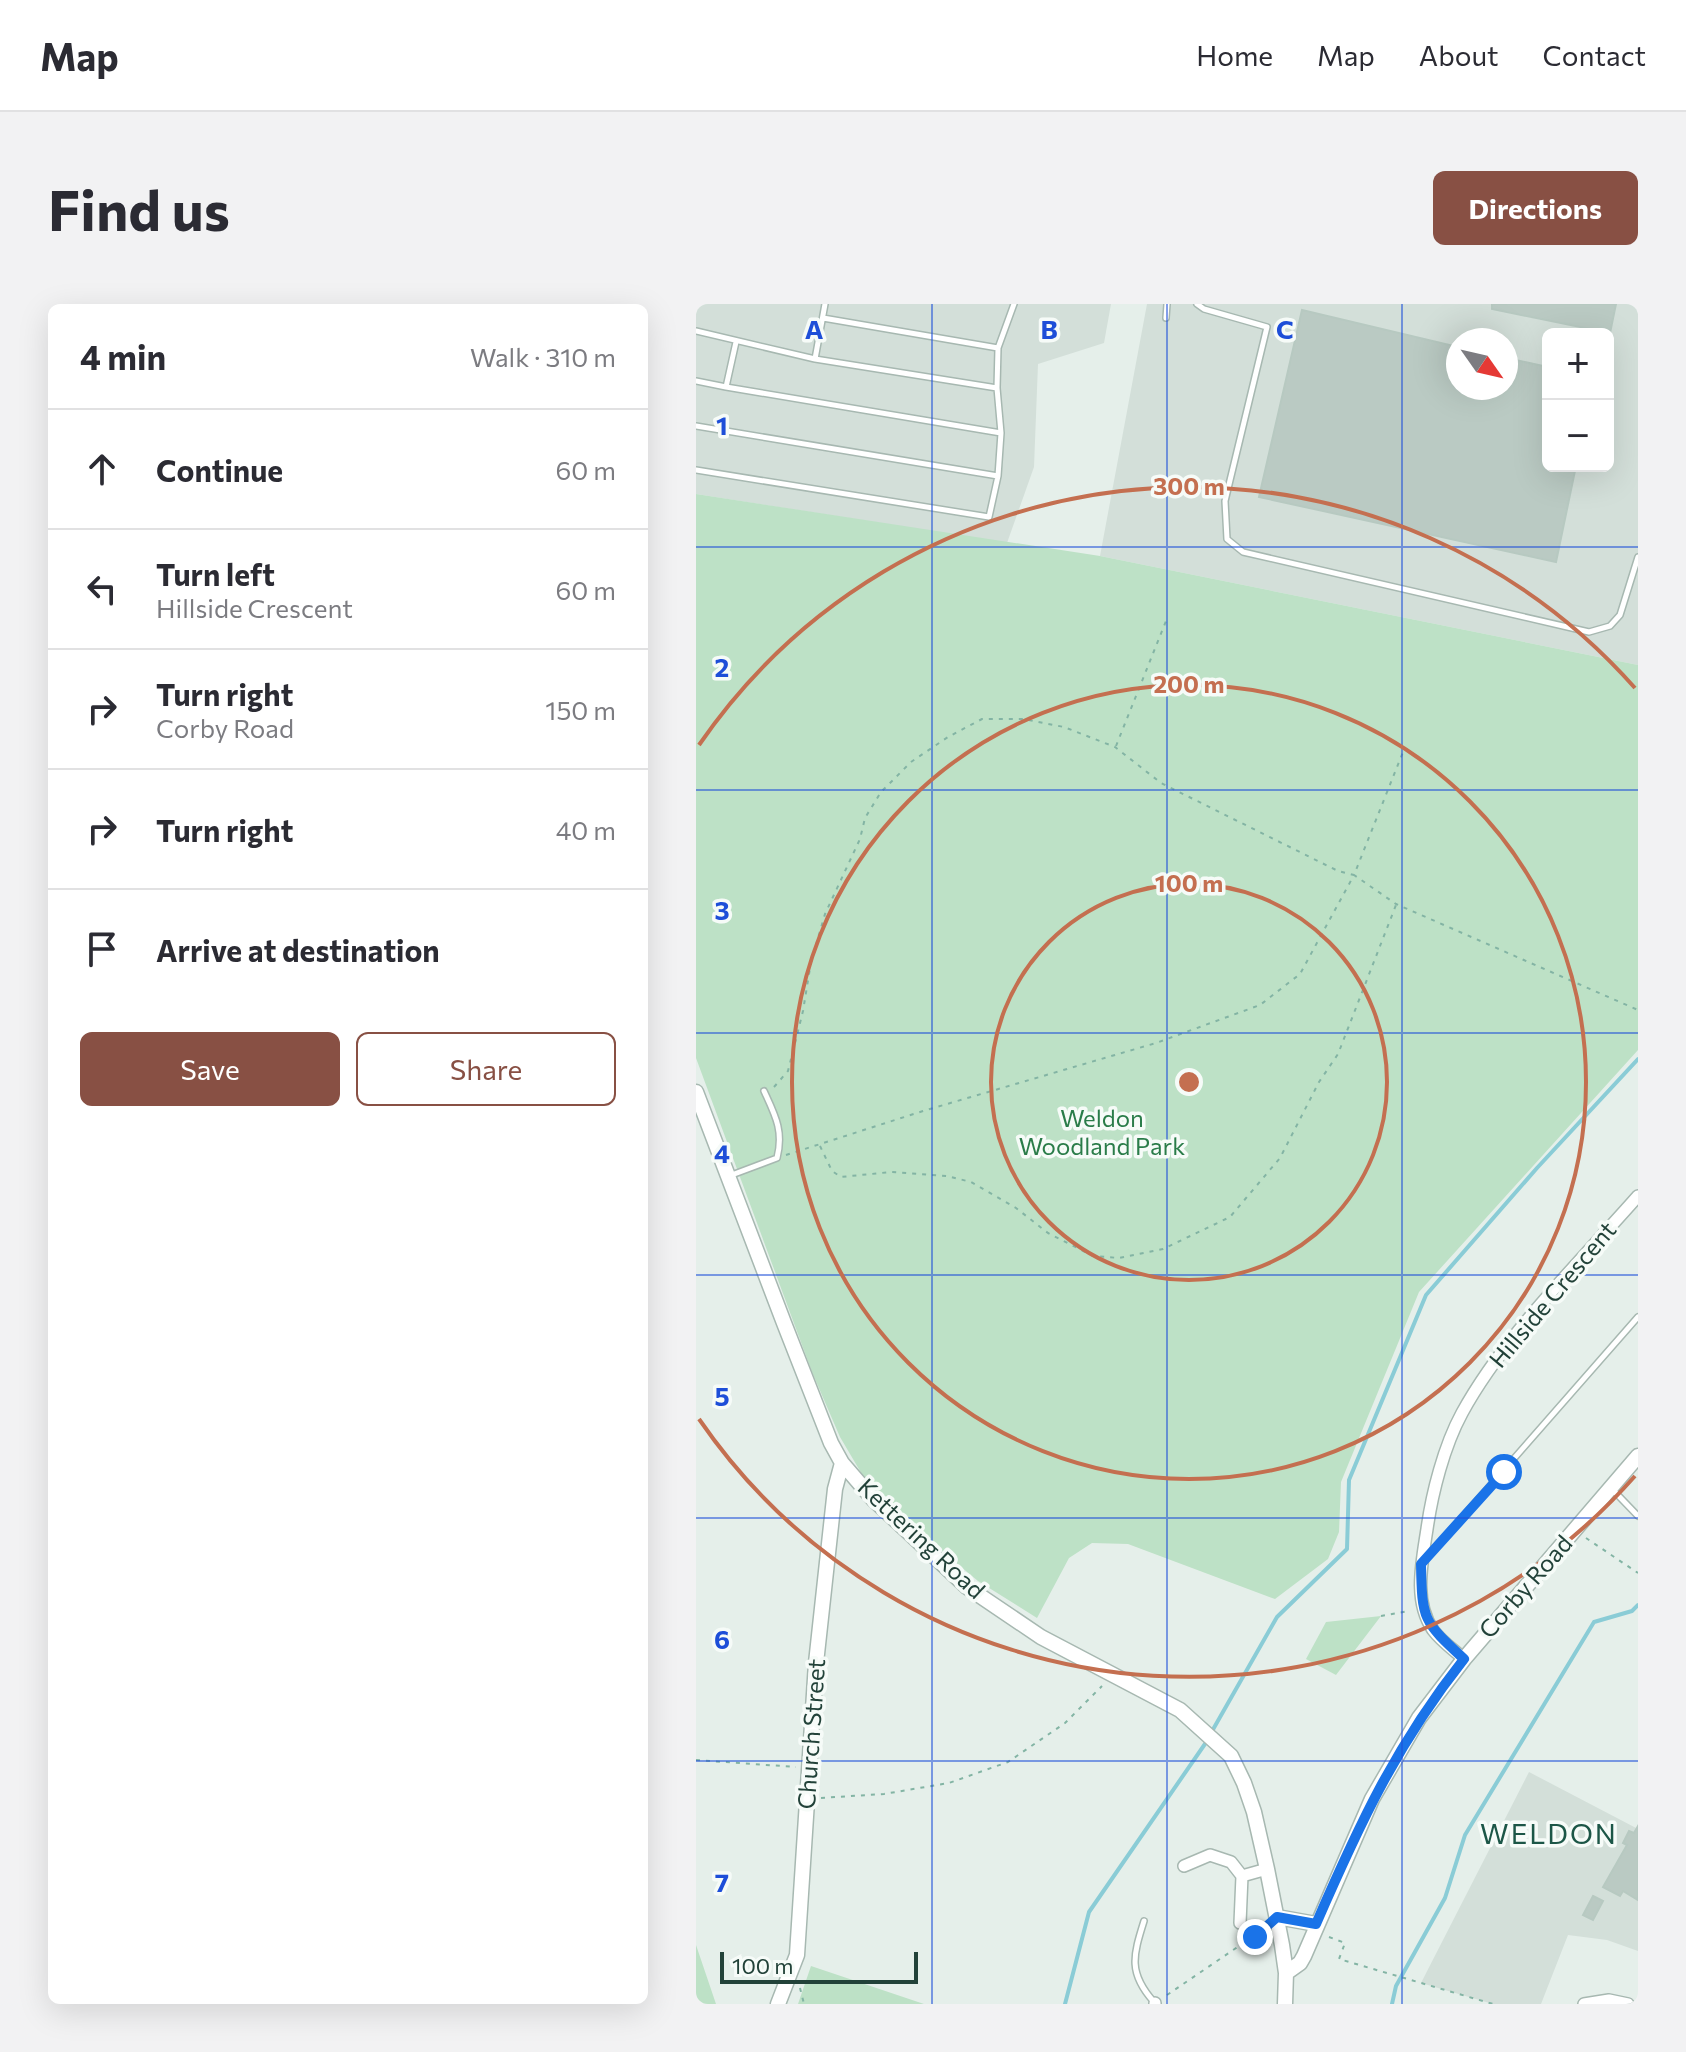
<!DOCTYPE html>
<html lang="en">
<head>
<meta charset="utf-8">
<style>
	:root { --surface:#fff; --page:#f2f2f3; --text:#2b2b33; --muted:#7c7c81; --line:#e1e1e2; --accent:#885044 }
	body { margin:0; font-family:Commissioner,sans-serif; background:var(--page); color:var(--text) }
	.controls { position:absolute; right:24px; top:24px; display:grid; overflow:hidden; border-radius:12px; box-shadow:0 8px 32px #0002 }
	.controls button { width:72px; height:72px; display:grid; place-items:center; padding:0; border:0; border-bottom:2px solid var(--line); background:var(--surface); color:var(--text); font:40px sans-serif }
	.compass { position:absolute; left:750px; top:24px; width:72px; height:72px; border-radius:50%; background:var(--surface); box-shadow:0 8px 32px #0002; rotate:124deg }
	.scale { position:absolute; left:24px; bottom:20px; width:198px; box-sizing:border-box; padding-left:8px; border:4px solid #224239; border-top:0; font-size:22px; line-height:28px; white-space:nowrap; color:#224239; -webkit-text-stroke:6px #f6fbf8; paint-order:stroke }
	.stop { position:absolute; width:24px; height:24px; margin:-18px; border:6px solid #1a73e8; border-radius:50%; background:#fff }
	.stop.end { background:#1a73e8; border-color:#fff; box-shadow:0 2px 8px #0008 }
	.list { margin:0; padding:0; list-style:none }
	h2 { display:flex; justify-content:space-between; align-items:center; height:104px; margin:0; padding:0 32px; font-size:34px }
	h2 small { font-size:26px; font-weight:400; color:var(--muted) }
	.list li { display:grid; grid-template-columns:52px 1fr auto; gap:24px; align-items:center; box-sizing:border-box; height:120px; padding:0 32px; border-top:2px solid var(--line) }
	.list b { display:block; font-size:30px; white-space:nowrap }
	.list p { margin:0; font-size:26px; white-space:nowrap; color:var(--muted) }
	.list em { font-size:26px; font-style:normal; color:var(--muted) }
	.actions { display:flex; gap:16px; padding:24px 32px }
	.actions a { flex:1; padding:18px 0; border:2px solid var(--accent); border-radius:12px; text-align:center; font-size:28px; color:var(--accent) }
	.actions .main { background:var(--accent); color:#fff }
	.icon { flex:none; width:44px; height:44px; fill:none; stroke:currentColor; stroke-width:2; stroke-linecap:round; stroke-linejoin:round }
	.map { position:relative; flex:none; width:942px; height:1700px; overflow:hidden; border-radius:12px }
	header { display:flex; align-items:center; gap:48px; box-sizing:border-box; height:112px; padding:0 40px; background:var(--surface); border-bottom:2px solid var(--line) }
	header strong { font-size:38px }
	nav { display:flex; gap:44px; margin-inline-start:auto; font-size:28px }
	.intro { display:flex; align-items:center; justify-content:space-between; box-sizing:border-box; height:192px; padding:0 48px }
	h1 { margin:0; font-size:56px }
	.button { padding:20px 36px; border-radius:12px; background:var(--accent); color:#fff; font-size:28px; font-weight:700 }
	main { display:flex; gap:48px; padding:0 48px }
	aside { flex:1; background:var(--surface); border-radius:12px; box-shadow:0 8px 32px #0002 }
	.map>svg:first-child { display:block }
</style>
</head>
<body>
<header>
<strong>Map</strong>
<nav><a>Home</a><a>Map</a><a>About</a><a>Contact</a></nav>
</header>
<div class="intro"><h1>Find us</h1><a class="button">Directions</a></div>
<main>
<aside>
<h2>4 min<small>Walk · 310 m</small></h2>
<ul class="list">
<li><svg class="icon" aria-label="ahead" viewBox="0 0 24 24"><path d="M12 20V5M6 11l6-6 6 6"/></svg><div><b>Continue</b></div><em>60 m</em></li>
<li><svg class="icon" aria-label="left" viewBox="0 0 24 24"><path d="M17 20v-9H6M10 6l-5 5 5 5"/></svg><div><b>Turn left</b><p>Hillside Crescent</p></div><em>60 m</em></li>
<li><svg class="icon" aria-label="right" viewBox="0 0 24 24"><path d="M7 20v-9h11M14 6l5 5-5 5"/></svg><div><b>Turn right</b><p>Corby Road</p></div><em>150 m</em></li>
<li><svg class="icon" aria-label="right" viewBox="0 0 24 24"><path d="M7 20v-9h11M14 6l5 5-5 5"/></svg><div><b>Turn right</b></div><em>40 m</em></li>
<li><svg class="icon" aria-label="arrive" viewBox="0 0 24 24"><path d="M6 21V4h12l-3 4 3 4H6"/></svg><div><b>Arrive at destination</b></div></li>
</ul>
<div class="actions"><a class="main">Save</a><a>Share</a></div>
</aside>
<div class="map">
<svg width="942" height="1700" viewBox="0 0 942 1700">
	<rect width="100%" height="100%" fill="#e5efea"/>
	<path fill="#d3dfd9" fill-rule="evenodd" d="M0,0H415L408,39L342,60L338,163L311,239L0,190Z
		M451,0H942V361L404,252ZM852,30H912V162H852ZM762,36H810V84H762Z
		M833,1468L942,1525V1647L911,1636L872,1631L845,1700H797L725,1679Z"/>
	<path fill="#bde1c6" d="M0,190L404,252L942,361V746L723,988L645,1178L643,1228L632,1255L579,1295L432,1240L396,1239L373,1254L341,1314L282,1277L230,1234L167,1172L144,1133L116,1068L0,754Z
		M685,1312L640,1371L610,1355L630,1318Z
		M0,1641L20,1700H0Z
		M115,1662L228,1700H102Z"/>
	<g fill="none" stroke-linecap="round" stroke-linejoin="round">
		<path stroke="#8accd6" stroke-width="4" d="M515,1429L581,1313L651,1245L653,1176L730,991L841,864L942,755
			M369,1700L393,1608L511,1437
			M696,1700L700,1682L749,1594L769,1531L898,1318L936,1307L942,1301"/>
	</g>
	<path fill="#bacac3" stroke="#b7c9c1" stroke-width="2" d="M796,0H920L914,29L796,5Z
		M606,6L762,43V84H810V54L852,63V162H880L860,258L563,193Z
		M942,1522V1596L927,1587L924,1592L907,1583L931,1541L927,1539L933,1527L938,1529Z
		M897,1592L907,1597L897,1616L887,1611Z"/>
	<g fill="none" stroke-linecap="round" stroke-linejoin="round">
		<g stroke="#a7b8b1" stroke-width="8">
			<path id="service" d="M501,0L508,5L571,23L529,197L531,235L547,248L893,328L914,322L924,311L942,253
				M127,14L302,44
				M470,14L471,0
				M0,27L119,55L301,84
				M40,38L30,83L305,129
				M119,55L129,0
				M0,77L30,83
				M0,122L302,172
				M0,166L293,213L302,172L305,129L301,84L302,44L318,0
				M33,872L81,854C88,827 79,811 68,787
				M915,1184L942,1212
				M729,1256L942,1013
				M448,1617C437,1652 432,1669 458,1698"/>
		</g>
		<g stroke="#a7b8b1" stroke-width="14">
			<path id="minor" d="M768,1355C758,1346 745,1337 737,1326C717,1297 726,1258 731,1225C736,1189 748,1142 766,1109C808,1032 883,959 942,892
				M488,1562L514,1551L535,1558L546,1572
				M544,1619L546,1572L571,1565
				M459,1699V1700
				M888,1700L913,1696L932,1700"/>
		</g>
		<g stroke="#a7b8b1" stroke-width="17">
			<path id="tertiary" d="M0,788L88,1019L135,1139L146,1159L177,1195L271,1283L345,1333L484,1406L535,1452L548,1479L558,1508L571,1565L586,1641L590,1669L589,1700
				M581,1613L620,1620
				M590,1669L604,1659L608,1652L676,1495L723,1414L768,1355L942,1152
				M82,1700L101,1651L120,1359L139,1185L146,1159"/>
		</g>
		<path stroke="#83b4a4" stroke-width="2" stroke-dasharray="4 6" stroke-linecap="butt" d="M420,442L470,317
			M78,783L92,767L107,707L115,658L129,610L164,535L169,514L185,488L215,458L252,433L286,415H327L368,423L419,443L465,479L642,567L658,571L707,448
			M124,842L136,867L145,873L195,868L251,872L275,878L320,904L352,929L397,952L423,954L467,945L534,913L584,854L623,778L642,750L700,601
			M90,851L227,807L460,739L564,701L604,670L658,571L700,600L942,706
			M890,1234L942,1269
			M685,1312L713,1307
			M0,1456L100,1463
			M125,1494L188,1490L253,1479L312,1458L369,1419L406,1382
			M633,1633L649,1639L643,1655L797,1700
			M104,1684L108,1700
			M471,1691L568,1625"/>
		<use href="#service" stroke="#fff" stroke-width="5"/>
		<use href="#minor" stroke="#fff" stroke-width="11"/>
		<use href="#tertiary" stroke="#fff" stroke-width="14"/>
	</g>
	<g fill="none" stroke-linecap="round" stroke-linejoin="round">
		<path stroke="#1a73e8" stroke-width="10" d="M559,1633L581,1613L620,1620C663,1521 700,1441 768,1355C727,1317 726,1316 725,1260L808,1168"/>
	</g>
	<path fill="none" stroke="#1d4ed8" stroke-width="2" stroke-opacity="0.55" d="M236,0V1700M471,0V1700M706,0V1700M0,243H942M0,486H942M0,729H942M0,971H942M0,1214H942M0,1457H942"/>
	<g fill="none" stroke="#c46f50" stroke-width="4">
		<circle cx="493" cy="778" r="198"/>
		<circle cx="493" cy="778" r="397"/>
		<path d="M939 1172A595 595 0 0 1 3 1115M3 441A595 595 0 0 1 939 384"/>
	</g>
	<g text-anchor="middle" stroke-width="7" stroke-linejoin="round" paint-order="stroke">
		<g font-size="24" fill="#2a7c49" stroke="#f6fbf8">
			<text x="406" y="823">Weldon<tspan x="406" dy="28">Woodland Park</tspan></text>
		</g>
		<g font-size="24" fill="#224239" stroke="#f6fbf8">
			<text transform="translate(857 991) rotate(-50)" y="8">Hillside Crescent</text>
			<text transform="translate(225 1235) rotate(43)" y="8">Kettering Road</text>
			<text transform="translate(830 1283) rotate(-49)" y="8">Corby Road</text>
			<text transform="translate(116 1430) rotate(-86)" y="8">Church Street</text>
		</g>
		<g font-size="28" letter-spacing="2" fill="#1c5647" stroke="#f6fbf8">
			<text x="853" y="1540">WELDON</text>
		</g>
	</g>
	<g font-size="26" text-anchor="middle" font-weight="bold" fill="#1d4ed8" stroke="#f6fbf8" stroke-width="7" stroke-linejoin="round" paint-order="stroke">
		<text x="118" y="35">A</text>
		<text x="353" y="35">B</text>
		<text x="589" y="35">C</text>
		<text x="26" y="131">1</text>
		<text x="26" y="373">2</text>
		<text x="26" y="616">3</text>
		<text x="26" y="859">4</text>
		<text x="26" y="1102">5</text>
		<text x="26" y="1345">6</text>
		<text x="26" y="1588">7</text>
	</g>
	<circle cx="493" cy="778" r="12" fill="#c46f50" stroke="#f6fbf8" stroke-width="4"/>
	<g font-size="24" text-anchor="middle" font-weight="bold" fill="#c46f50" stroke="#f6fbf8" stroke-width="7" stroke-linejoin="round" paint-order="stroke">
		<text x="493" y="191">300 m</text>
		<text x="493" y="389">200 m</text>
		<text x="493" y="588">100 m</text>
	</g>
</svg>
<div class="controls">
<button>+</button>
<button>−</button>
</div>
<svg class="compass" viewBox="-18 -18 36 36"><path d="M0-13l5 13h-10z" fill="#e53935"/><path d="M0 13l5-13h-10z" fill="#7c7c81"/></svg>
<div class="scale">100 m</div>
<div class="stop" style="left:808px;top:1168px"></div>
<div class="stop end" style="left:559px;top:1633px"></div>
</div>
</main>
</body>
</html>
